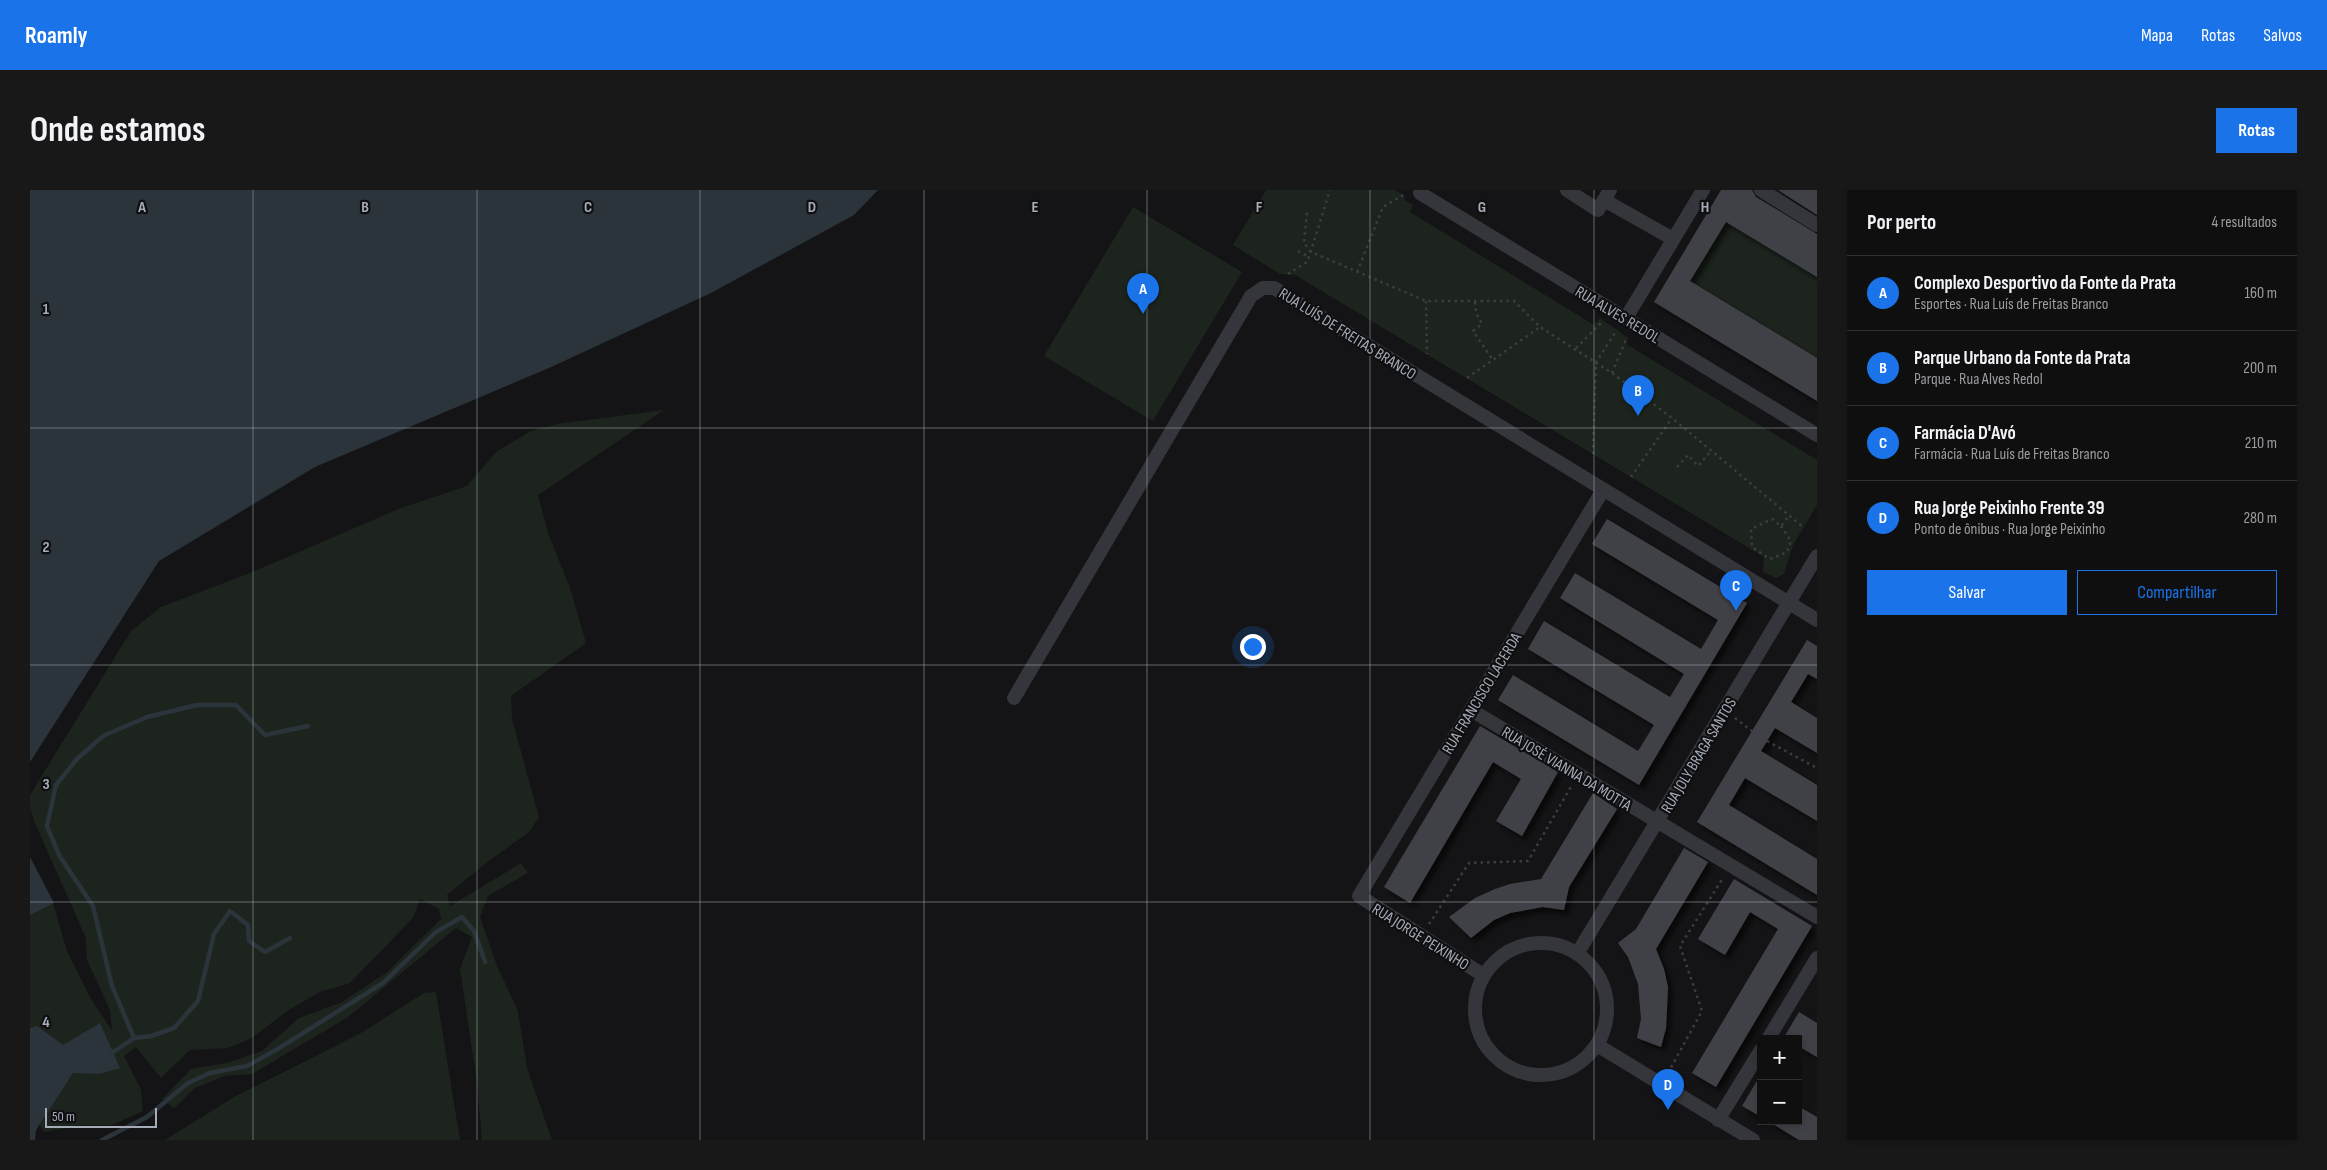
<!DOCTYPE html>
<html lang="pt">
<head>
<meta charset="utf-8">
<style>
	:root { --surface:#0f0f10; --page:#181819; --text:#f1f3f6; --muted:#9b9c9f; --line:#2f2f30; --accent:#1a73e8 }
	body { margin:0; font-family:"Sofia Sans Condensed",sans-serif; background:var(--page); color:var(--text) }
	.controls { position:absolute; right:15px; bottom:15px; display:grid; overflow:hidden; border-radius:0px; box-shadow:0 2px 8px #0003 }
	.controls button { width:45px; height:45px; display:grid; place-items:center; padding:0; border:0; border-bottom:1px solid var(--line); background:var(--surface); color:var(--text); font:25px sans-serif }
	.scale { position:absolute; left:15px; bottom:12px; width:112px; box-sizing:border-box; padding-left:5px; border:2px solid #a5abb7; border-top:0; font-size:14px; line-height:18px; white-space:nowrap; color:#a5abb7; -webkit-text-stroke:4px #0f0f11; paint-order:stroke }
	.you { position:absolute; left:1222px; top:456px; width:18px; height:18px; margin:-12px; border:4px solid #fff; border-radius:50%; background:#1a73e8; box-shadow:0 0 0 8px #1a73e833 }
	.badge { display:grid; place-items:center; width:32px; height:32px; border-radius:50%; background:var(--accent); color:#fff; font-size:16px; font-weight:700 }
	.pin { position:absolute; translate:-50% -41px; filter:drop-shadow(0 1px 2px #0008) }
	.pin::after { content:''; position:absolute; top:26px; width:18px; height:15px; background:inherit; clip-path:polygon(0 0,100% 0,50% 100%) }
	.list { margin:0; padding:0; list-style:none }
	h2 { display:flex; justify-content:space-between; align-items:center; height:65px; margin:0; padding:0 20px; font-size:21px }
	h2 small { font-size:16px; font-weight:400; color:var(--muted) }
	.list li { display:grid; grid-template-columns:32px 1fr auto; gap:15px; align-items:center; box-sizing:border-box; height:75px; padding:0 20px; border-top:1px solid var(--line) }
	.list b { display:block; font-size:19px; white-space:nowrap }
	.list p { margin:0; font-size:16px; white-space:nowrap; color:var(--muted) }
	.list em { font-size:16px; font-style:normal; color:var(--muted) }
	.actions { display:flex; gap:10px; padding:15px 20px }
	.actions a { flex:1; padding:11px 0; border:1px solid var(--accent); border-radius:0px; text-align:center; font-size:18px; color:var(--accent) }
	.actions .main { background:var(--accent); color:#fff }
	.map { position:relative; flex:none; width:1787px; height:950px; overflow:hidden; border-radius:0px }
	header { display:flex; align-items:center; gap:30px; box-sizing:border-box; height:70px; padding:0 25px; background:var(--accent); color:#fff }
	header strong { font-size:24px }
	nav { display:flex; gap:28px; margin-inline-start:auto; font-size:18px }
	.intro { display:flex; align-items:center; justify-content:space-between; box-sizing:border-box; height:120px; padding:0 30px }
	h1 { margin:0; font-size:35px }
	.button { padding:12px 22px; border-radius:0px; background:var(--accent); color:#fff; font-size:18px; font-weight:700 }
	main { display:flex; gap:30px; padding:0 30px }
	aside { flex:1; background:var(--surface); border-radius:0px; box-shadow:0 2px 8px #0003 }
	.map>svg:first-child { display:block }
</style>
</head>
<body>
<header>
<strong>Roamly</strong>
<nav><a>Mapa</a><a>Rotas</a><a>Salvos</a></nav>
</header>
<div class="intro"><h1>Onde estamos</h1><a class="button">Rotas</a></div>
<main>
<div class="map">
<svg width="1787" height="950" viewBox="0 0 1787 950">
	<defs>
		<filter id="shadow"><feDropShadow dx="4.5" dy="4.5" stdDeviation="2.5" flood-color="#0009"/></filter>
	</defs>
	<rect width="100%" height="100%" fill="#141416"/>
	<path fill="#1c241d" d="M1236,0H1365L1375,6L1374,10L1383,15L1380,22L1564,135L1570,128L1598,148L1596,154L1787,270V315L1763,355L1754,384L1746,388L1733,382L1734,367L1265,85L1250,84L1203,55Z
		M1103,17L1212,82L1123,231L1014,166Z
		M1696,32L1787,87V168L1660,91Z
		M634,220L508,305L518,343L540,398L556,453L481,506L482,529L509,627L499,642L460,670L417,705L420,716L491,673L498,683L458,706L450,727L467,776L488,821L497,878L522,950H452L447,892L430,779L442,747L426,738L318,827L222,884L195,886L165,898L144,918L132,909L161,879L197,873L232,861L269,828L312,812L356,783L411,729L409,719L390,709L383,728L320,793L290,802L257,821L222,848L198,858L160,860L131,888L106,857L94,866L111,900L113,921L82,935H51L14,942L9,934L0,950V669L23,713L37,761L61,809L82,841L80,820L57,770L56,748L4,631L0,618V605L101,441L131,417L220,383L371,318L437,296L466,262L501,241L527,234Z
		M406,802L430,950H135L204,907L331,843L394,803Z"/>
	<path fill="#2a343a" d="M0,0H848L824,25L681,103L519,178L285,277L129,371L0,572Z
		M0,667L24,713L0,725Z
		M70,833L90,878L70,884L43,883L6,940L5,950H0V838L7,836L33,855Z"/>
	<g fill="none" stroke-linecap="round" stroke-linejoin="round">
		<path stroke="#2a343a" stroke-width="4.5" d="M104,848L121,846L144,838L168,811L184,744L200,721L218,735L219,751L235,762L260,748
			M83,862L104,848L82,796L63,716L29,665L17,636L26,595L47,569L73,546L117,527L167,515H206L235,545L278,536
			M72,950L117,927L158,893L180,883L217,876L246,860L353,793L406,742L432,727L444,741L455,772"/>
	</g>
	<path fill="#404146" filter="url(#shadow)" d="M1691,0H1722L1726,7L1787,44V87L1696,32L1660,91L1787,168V211L1624,112Z
		M1748,0H1787V25Z
		M1577,329L1717,413L1609,595L1468,510L1483,485L1608,561L1624,535L1498,459L1514,431L1640,507L1654,484L1530,408L1545,383L1671,459L1688,430L1562,354Z
		M1777,450L1787,456V489L1778,484L1761,512L1787,528V563L1745,538L1731,561L1787,595V631L1715,588L1699,615L1787,669V705L1667,632Z
		M1450,536L1528,582L1492,646L1466,631L1491,589L1463,572L1380,713L1354,697Z
		M1563,603L1587,619L1539,697L1534,720L1513,717L1480,723L1464,730L1441,748L1419,727L1445,708L1465,699L1480,694L1511,689Z
		M1654,658L1678,672L1626,759L1634,779L1638,797L1636,838L1631,857L1607,848L1611,829L1608,794L1598,767L1588,753L1606,739Z
		M1704,689L1782,736L1686,897L1662,883L1748,739L1720,722L1695,765L1668,749Z
		M1769,822L1787,833V867L1768,856V849H1753Z
		M1731,884V927L1712,916Z
		M1768,916L1787,927V950H1769L1738,931H1768Z"/>
	<g fill="none" stroke-linecap="round" stroke-linejoin="round">
		<path stroke="#3b3d42" stroke-width="2.5" stroke-dasharray="2.5 4" stroke-linecap="butt" d="M1277,23L1274,53L1281,62L1396,111H1484L1510,137L1582,183L1642,228L1773,337
			M1268,61L1279,67
			M1327,82L1353,17L1373,5
			M1258,84L1277,72L1279,67L1300,0
			M1396,111L1397,164
			M1445,112L1446,123L1452,134L1443,141L1463,170
			M1546,158L1573,131
			M1582,183L1597,147
			M1437,188L1510,137
			M1563,264L1566,172L1587,140
			M1647,277L1658,265L1668,276L1681,261
			M1601,287L1642,228
			M1751,336L1761,351L1757,362L1740,369L1722,357L1721,339L1742,329L1751,336L1759,326
			M1705,528L1722,541
			M1737,551L1787,578
			M1399,734L1439,673L1498,671L1542,595
			M1638,883L1672,821L1650,756L1693,688"/>
		<path stroke="#35363b" stroke-width="14" d="M1392,0L1390,3L1787,245
			M1537,0L1568,20L1580,0
			M1731,0L1787,35
			M1574,10L1643,49
			M1596,128L1673,0
			M984,508L1221,106L1233,98H1244L1787,430
			M1441,520L1787,727
			M1445 819a66 66 0 1 1 132 0a66 66 0 1 1-132 0Z
			M1547,764L1787,366
			M1453,785L1329,706L1573,300
			M1738,849L1787,768
			M1567,855L1723,950
			M1688,930L1731,860"/>
	</g>
	<path fill="none" stroke="#a5abb7" stroke-width="1" stroke-opacity="0.55" d="M223,0V950M447,0V950M670,0V950M894,0V950M1117,0V950M1340,0V950M1564,0V950M0,238H1787M0,475H1787M0,712H1787"/>
	<g text-anchor="middle" stroke-width="4.5" stroke-linejoin="round" paint-order="stroke">
		<g font-size="16" fill="#a5abb7" stroke="#0f0f11">
			<text transform="translate(1588 124) rotate(31)" y="6">RUA ALVES REDOL</text>
			<text transform="translate(1318 143) rotate(32)" y="6">RUA LUÍS DE FREITAS BRANCO</text>
			<text transform="translate(1451 503) rotate(-59)" y="6">RUA FRANCISCO LACERDA</text>
			<text transform="translate(1668 565) rotate(-59)" y="6">RUA JOLY BRAGA SANTOS</text>
			<text transform="translate(1537 578) rotate(31)" y="6">RUA JOSÉ VIANNA DA MOTTA</text>
			<text transform="translate(1391 746) rotate(32)" y="6">RUA JORGE PEIXINHO</text>
		</g>
	</g>
	<g font-size="16" text-anchor="middle" font-weight="bold" fill="#a5abb7" stroke="#0f0f11" stroke-width="4.5" stroke-linejoin="round" paint-order="stroke">
		<text x="112" y="22">A</text>
		<text x="335" y="22">B</text>
		<text x="558" y="22">C</text>
		<text x="782" y="22">D</text>
		<text x="1005" y="22">E</text>
		<text x="1229" y="22">F</text>
		<text x="1452" y="22">G</text>
		<text x="1675" y="22">H</text>
		<text x="16" y="124">1</text>
		<text x="16" y="362">2</text>
		<text x="16" y="599">3</text>
		<text x="16" y="837">4</text>
	</g>
</svg>
<div class="controls">
<button>+</button>
<button>−</button>
</div>
<div class="scale">50 m</div>
<div class="you"></div>
<div class="pin badge" style="left:1113px;top:124px">A</div>
<div class="pin badge" style="left:1608px;top:226px">B</div>
<div class="pin badge" style="left:1706px;top:421px">C</div>
<div class="pin badge" style="left:1638px;top:920px">D</div>
</div>
<aside>
<h2>Por perto<small>4 resultados</small></h2>
<ul class="list">
<li><span class="badge">A</span><div><b>Complexo Desportivo da Fonte da Prata</b><p>Esportes · Rua Luís de Freitas Branco</p></div><em>160 m</em></li>
<li><span class="badge">B</span><div><b>Parque Urbano da Fonte da Prata</b><p>Parque · Rua Alves Redol</p></div><em>200 m</em></li>
<li><span class="badge">C</span><div><b>Farmácia D'Avó</b><p>Farmácia · Rua Luís de Freitas Branco</p></div><em>210 m</em></li>
<li><span class="badge">D</span><div><b>Rua Jorge Peixinho Frente 39</b><p>Ponto de ônibus · Rua Jorge Peixinho</p></div><em>280 m</em></li>
</ul>
<div class="actions"><a class="main">Salvar</a><a>Compartilhar</a></div>
</aside>
</main>
</body>
</html>
